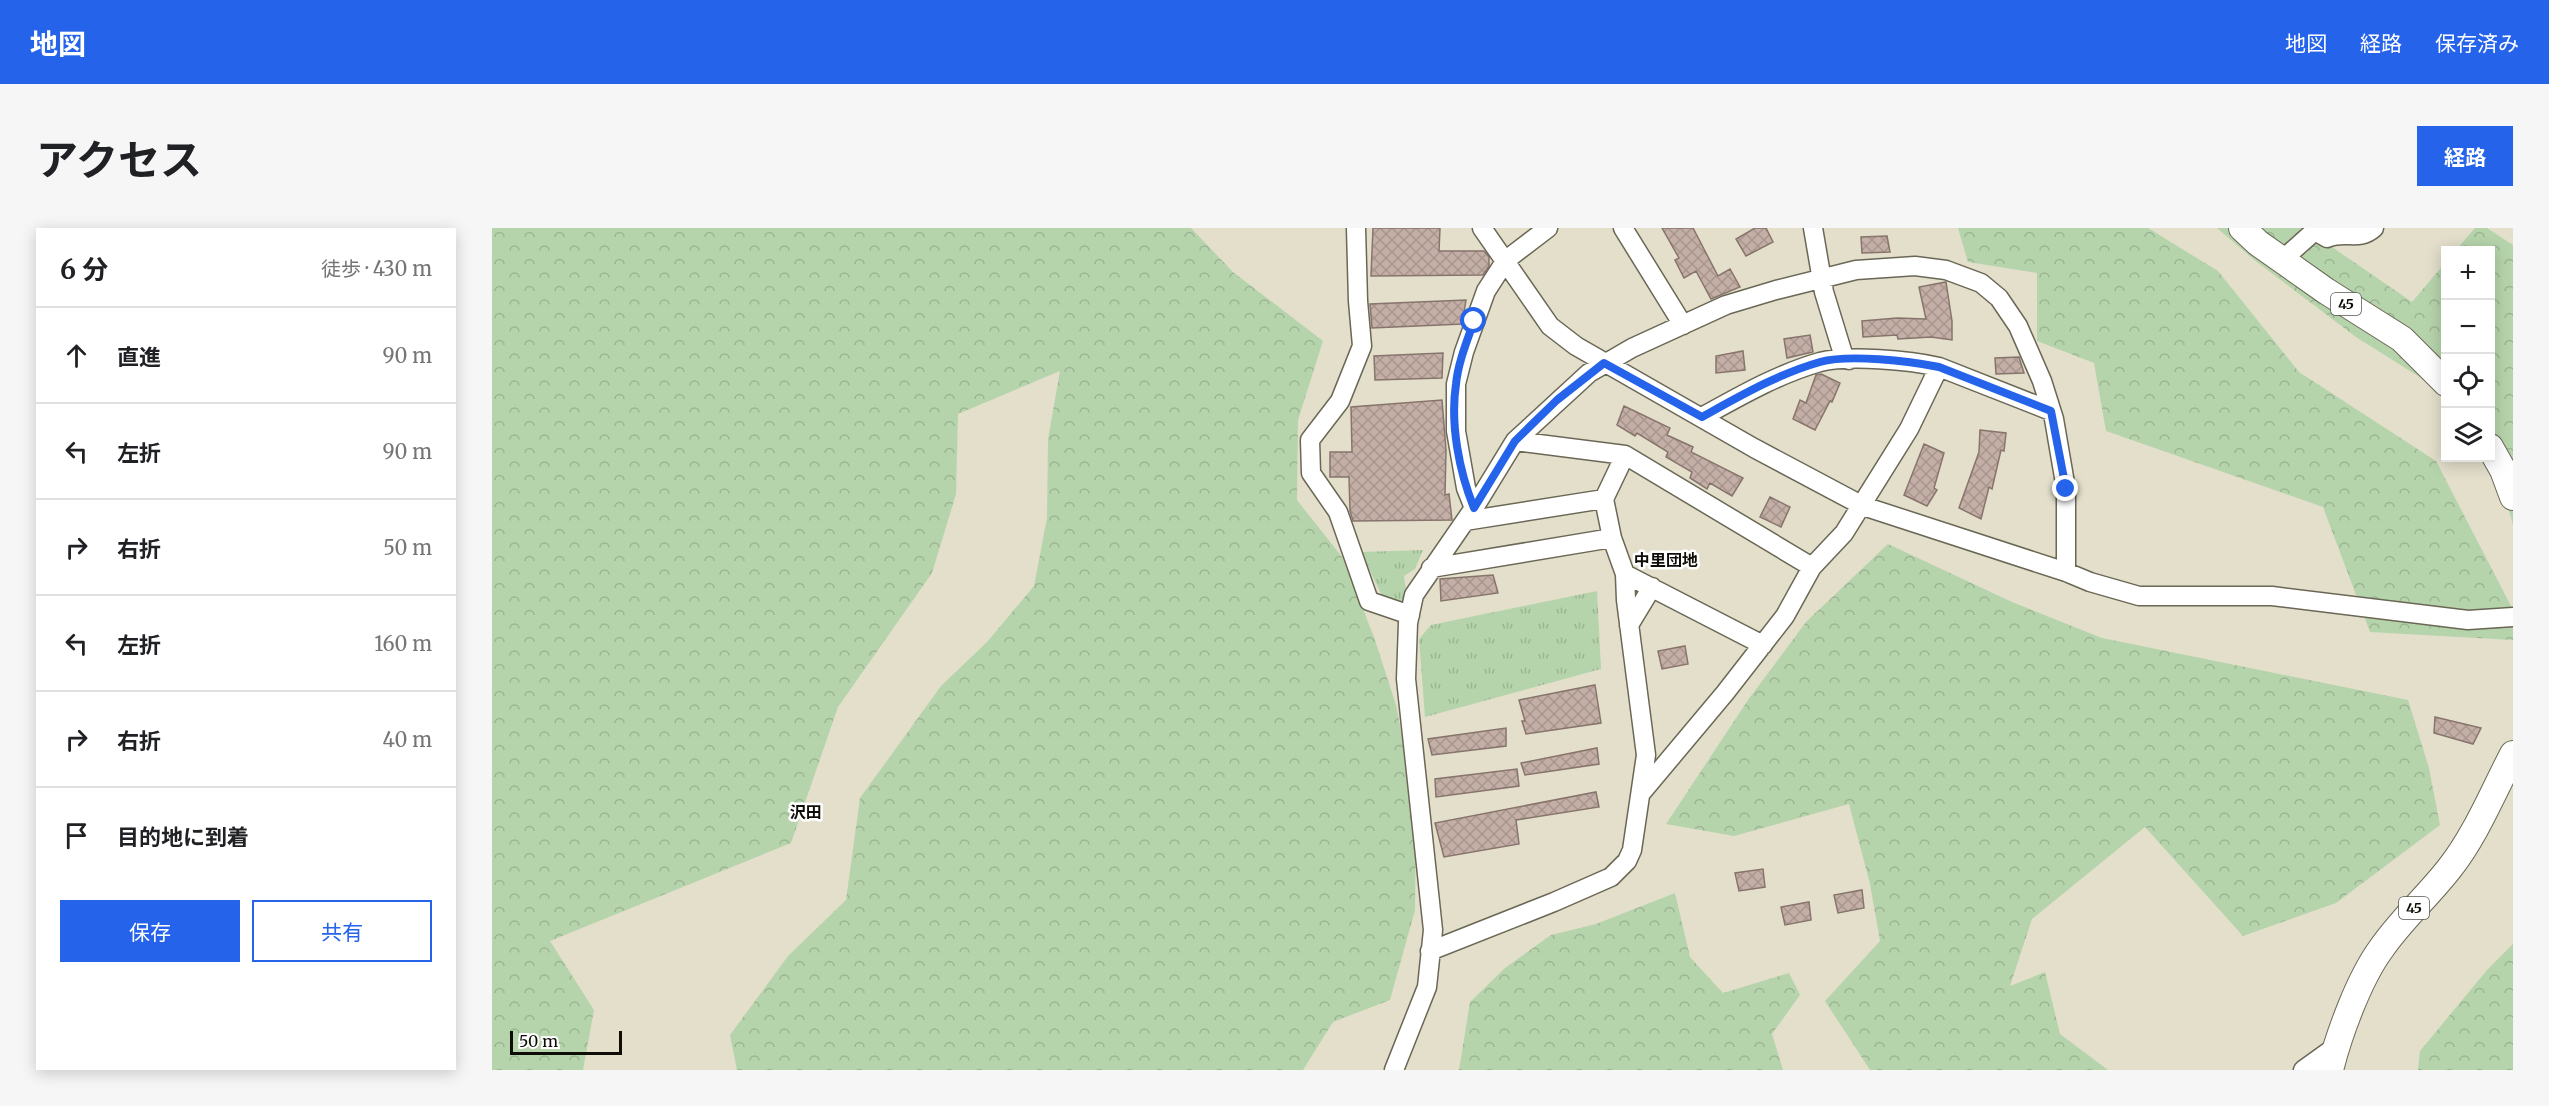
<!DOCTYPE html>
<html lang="ja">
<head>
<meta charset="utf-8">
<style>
	:root { --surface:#fff; --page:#f6f6f6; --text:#202124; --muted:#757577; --line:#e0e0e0; --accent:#2563eb }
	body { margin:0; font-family:Merriweather,"Noto Sans JP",serif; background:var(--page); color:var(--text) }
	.controls { position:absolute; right:18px; top:18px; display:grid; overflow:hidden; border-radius:0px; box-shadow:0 3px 15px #0003 }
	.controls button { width:54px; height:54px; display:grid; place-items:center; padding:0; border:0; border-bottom:2px solid var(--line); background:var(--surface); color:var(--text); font:30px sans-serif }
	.scale { position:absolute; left:18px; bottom:15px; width:112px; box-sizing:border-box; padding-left:6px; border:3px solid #0f0d07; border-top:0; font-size:16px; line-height:21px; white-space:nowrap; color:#0f0d07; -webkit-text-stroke:4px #fff; paint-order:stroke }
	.stop { position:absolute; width:18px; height:18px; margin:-14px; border:4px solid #2563eb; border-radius:50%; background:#fff }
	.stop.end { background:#2563eb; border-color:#fff; box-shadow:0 2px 6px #0008 }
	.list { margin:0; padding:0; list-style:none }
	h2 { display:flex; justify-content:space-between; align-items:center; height:78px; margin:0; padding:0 24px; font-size:26px }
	h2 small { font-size:20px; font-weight:400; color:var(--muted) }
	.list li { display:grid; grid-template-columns:39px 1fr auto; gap:18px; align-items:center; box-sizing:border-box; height:96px; padding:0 24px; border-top:2px solid var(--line) }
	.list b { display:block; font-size:22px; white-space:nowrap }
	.list em { font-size:20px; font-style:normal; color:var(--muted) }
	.actions { display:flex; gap:12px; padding:18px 24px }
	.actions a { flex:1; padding:14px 0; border:2px solid var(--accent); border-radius:0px; text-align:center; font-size:21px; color:var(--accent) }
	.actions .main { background:var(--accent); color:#fff }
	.icon { flex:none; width:33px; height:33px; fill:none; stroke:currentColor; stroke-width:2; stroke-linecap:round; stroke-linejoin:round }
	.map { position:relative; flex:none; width:2021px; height:842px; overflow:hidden; border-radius:0px }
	header { display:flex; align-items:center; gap:36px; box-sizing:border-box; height:84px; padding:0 30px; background:var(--accent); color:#fff }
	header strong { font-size:28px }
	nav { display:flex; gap:33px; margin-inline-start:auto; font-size:21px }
	.intro { display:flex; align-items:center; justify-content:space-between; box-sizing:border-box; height:144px; padding:0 36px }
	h1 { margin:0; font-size:42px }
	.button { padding:15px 27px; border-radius:0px; background:var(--accent); color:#fff; font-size:21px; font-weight:700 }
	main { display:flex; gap:36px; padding:0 36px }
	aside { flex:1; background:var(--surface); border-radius:0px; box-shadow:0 3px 15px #0003 }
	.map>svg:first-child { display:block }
</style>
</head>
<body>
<header>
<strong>地図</strong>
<nav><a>地図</a><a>経路</a><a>保存済み</a></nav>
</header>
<div class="intro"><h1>アクセス</h1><a class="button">経路</a></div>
<main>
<aside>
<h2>6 分<small>徒歩 · 430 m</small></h2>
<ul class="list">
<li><svg class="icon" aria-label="ahead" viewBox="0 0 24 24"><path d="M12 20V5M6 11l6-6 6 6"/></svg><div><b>直進</b></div><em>90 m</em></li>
<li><svg class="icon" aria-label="left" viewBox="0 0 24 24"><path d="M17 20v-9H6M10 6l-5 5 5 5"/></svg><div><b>左折</b></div><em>90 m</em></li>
<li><svg class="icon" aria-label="right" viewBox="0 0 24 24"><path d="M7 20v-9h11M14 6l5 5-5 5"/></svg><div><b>右折</b></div><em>50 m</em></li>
<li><svg class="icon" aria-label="left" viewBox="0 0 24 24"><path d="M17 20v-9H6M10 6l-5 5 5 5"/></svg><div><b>左折</b></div><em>160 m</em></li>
<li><svg class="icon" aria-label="right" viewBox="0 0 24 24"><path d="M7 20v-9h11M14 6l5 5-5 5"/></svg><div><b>右折</b></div><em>40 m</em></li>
<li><svg class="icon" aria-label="arrive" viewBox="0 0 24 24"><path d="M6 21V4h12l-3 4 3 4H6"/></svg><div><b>目的地に到着</b></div></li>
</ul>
<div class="actions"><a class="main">保存</a><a>共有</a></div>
</aside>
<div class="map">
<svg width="2021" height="842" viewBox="0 0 2021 842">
	<defs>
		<pattern id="grass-tufts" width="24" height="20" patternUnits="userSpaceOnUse" patternTransform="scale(1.5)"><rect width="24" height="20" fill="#b6d4ac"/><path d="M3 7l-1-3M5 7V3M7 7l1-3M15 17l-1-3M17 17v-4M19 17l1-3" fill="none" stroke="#9bb592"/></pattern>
		<pattern id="forest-crowns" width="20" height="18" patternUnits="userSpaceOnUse" patternTransform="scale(1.5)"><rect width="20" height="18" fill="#b6d4ac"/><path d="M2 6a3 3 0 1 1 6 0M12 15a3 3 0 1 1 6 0" fill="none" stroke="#9bb592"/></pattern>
		<pattern id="building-cross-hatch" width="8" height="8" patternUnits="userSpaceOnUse" patternTransform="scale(1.5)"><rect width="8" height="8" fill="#c4afa7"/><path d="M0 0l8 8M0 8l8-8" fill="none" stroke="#a7958e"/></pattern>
	</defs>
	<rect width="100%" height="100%" fill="#e3dfcb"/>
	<path fill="url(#grass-tufts)" d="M931,322L923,341L912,348L916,376L893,374L869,324Z
		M1105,363L1109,441L933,489L927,411L939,397Z"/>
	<path fill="url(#forest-crowns)" d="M0,0H699L741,44L831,113L806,192L805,272L850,329L882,409L904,477L924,580L923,682L898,772L841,794L811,842H245L238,807L296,728L354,672L368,570L449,458L495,414L542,358L555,290L556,211L568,143L466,186L464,266L440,345L346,479L299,615L58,713L102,782L91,842H0Z
		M1466,0H1656L1726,43L1807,144L1944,233L2021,382V412L1878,404L1831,279L1614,203L1602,135L1545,113V45L1476,34Z
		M1725,0H1844L1840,19L1920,74L1953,35V165L1864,109L1761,31Z
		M1983,0H1995L2021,17V297L1999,218L1998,22H1964Z
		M1396,316L1520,374L1610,410L1916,472L1937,540L1948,597L1844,675L1751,708L1653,599L1540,691L1518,758L1553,744L1568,806L1616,842H1378L1333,773L1388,713L1378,656L1357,576L1242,608L1174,596L1256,472L1314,394Z
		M1183,665L1198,729L1231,765L1297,745L1308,767L1280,806L1291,842H967L978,774L1013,740L1059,707L1104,696Z
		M2021,716V842H1926L1928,823L1995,742Z"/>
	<path fill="url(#building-cross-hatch)" stroke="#87746c" stroke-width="1.5" d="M881,0H948L947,23H992L997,29V38L991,47L879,48Z
		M1170,0H1201L1226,48L1238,41L1248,59L1219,71L1204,43L1192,50L1183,32L1187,30Z
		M1263,0H1274L1281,14L1254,28L1244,11Z
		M1395,8L1398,24L1370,25L1369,9Z
		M1454,54L1460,93V112L1439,109L1406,111L1405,107L1371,109L1370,93L1405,90L1434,91L1427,59Z
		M974,72L970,96L880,100L878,76Z
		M1318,107L1321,124L1295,130L1292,111Z
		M1251,123L1253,142L1224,145V128Z
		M951,125L950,150L883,152L882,128Z
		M1527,129L1532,145L1504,146L1503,130Z
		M1329,146L1348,155L1340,174L1338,173L1323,202L1301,191L1308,172L1314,175L1324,147Z
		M950,172L954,222L953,267L957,266L960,292L861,293L858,283L857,249H838V224H860L859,179Z
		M1132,178L1178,200L1175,207L1201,219L1199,224L1251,250L1240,268L1218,255L1215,261L1198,250L1200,244L1174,229L1176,224L1145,205L1143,208L1125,197Z
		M1488,202L1514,205L1512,223L1509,222L1500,261L1497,259L1489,291L1467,280L1487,224Z
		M1432,216L1452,225L1442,260L1445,262L1435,278L1412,267Z
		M1278,269L1298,279L1289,299L1268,289Z
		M1001,347L1006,365L949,373L948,351Z
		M1193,418L1196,436L1170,441L1166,423Z
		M1103,457L1109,495L1034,506L1030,493H1033L1027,472Z
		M1943,489L1989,500L1981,516L1942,505Z
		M1014,500V518L940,527L936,511Z
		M1105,520L1107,536L1033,547L1029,535Z
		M1025,541L1027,558L944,569L943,551Z
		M1104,564L1107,579L1024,592L1027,616L952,629L943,595Z
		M1271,641L1273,659L1247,663L1243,645Z
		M1370,662L1372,680L1346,685L1342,667Z
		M1317,674L1319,692L1293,697L1289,679Z"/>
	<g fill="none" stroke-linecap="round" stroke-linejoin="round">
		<g stroke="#6a6755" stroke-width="21">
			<path id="minor" d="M864,0L866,73L870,118L848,173L818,212L819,245L846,284L877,373L918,387
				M990,0L1058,98L1084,118L1262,220L1371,278L1574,344L1598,354L1647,368H1780L1976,392L2021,389
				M1131,0L1191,97
				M1321,0L1332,64L1351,126L1357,132
				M1823,3L1835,10C1854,2 1866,14 1882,0
				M1790,32L1826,0
				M1210,189C1248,168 1286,146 1328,134C1357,127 1417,132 1447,139L1559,183
				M1023,213L1133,227L1320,339
				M982,280L974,260L964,203V156L972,124L994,63L1014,32L1056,0
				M973,293L1112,271
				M939,340L1120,310
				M1133,346L1271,417
				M1137,397L1160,359
				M1150,564L1233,465L1293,388L1320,339L1352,305L1417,201L1447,139
				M938,723L1062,674L1119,649L1135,633L1140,622L1154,527L1134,372L1133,346L1120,310L1112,271L1133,227
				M902,842L935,759L941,702L914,451L916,395L922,367L982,280L1023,213L1097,145L1140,120L1234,77L1284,62L1364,42L1423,38L1454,42L1489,55L1507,70L1526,98L1550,153L1562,191L1574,261V344
				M1811,842L1843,819"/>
		</g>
		<g stroke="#6a6755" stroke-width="28">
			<path id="highway" d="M1750,0L1766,15L1834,63L1910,111L1954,155
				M1998,219L2011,242L2021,269
				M1838,842C1847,806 1867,751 1889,721C1909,692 1935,669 1957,641C1984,607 2001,564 2021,526"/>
		</g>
		<use href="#minor" stroke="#fff" stroke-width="18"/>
		<use href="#highway" stroke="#fff" stroke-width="26"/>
	</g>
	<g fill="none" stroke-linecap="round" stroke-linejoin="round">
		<path stroke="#2563eb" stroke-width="8" d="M982,93C975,113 966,135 964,156C958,196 967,243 982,280L1023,213L1065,172L1112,135L1210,189C1248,168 1286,146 1328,134C1357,126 1417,133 1447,139L1559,183L1574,261"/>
	</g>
	<g text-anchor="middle" stroke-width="5" stroke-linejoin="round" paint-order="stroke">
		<g fill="#fff" stroke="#575651" stroke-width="1.5">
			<rect x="1839" y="65" width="30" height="22" rx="4.5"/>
			<rect x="1907" y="669" width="30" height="22" rx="4.5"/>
		</g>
		<g font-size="14" font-weight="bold" fill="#0f0d07">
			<text x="1854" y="81">45</text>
			<text x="1922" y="685">45</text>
		</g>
		<g font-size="16" font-weight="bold" fill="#0f0d07" stroke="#fff">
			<text x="1174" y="338">中里団地</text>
			<text x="314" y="590">沢田</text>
		</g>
	</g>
</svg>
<div class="controls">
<button>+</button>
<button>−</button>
<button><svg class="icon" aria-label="locate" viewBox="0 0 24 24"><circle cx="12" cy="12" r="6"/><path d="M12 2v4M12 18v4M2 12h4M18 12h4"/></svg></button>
<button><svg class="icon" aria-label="layers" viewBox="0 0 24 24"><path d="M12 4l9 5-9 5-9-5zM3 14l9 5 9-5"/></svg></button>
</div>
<div class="scale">50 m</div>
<div class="stop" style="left:982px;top:93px"></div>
<div class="stop end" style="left:1574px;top:261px"></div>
</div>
</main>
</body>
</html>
